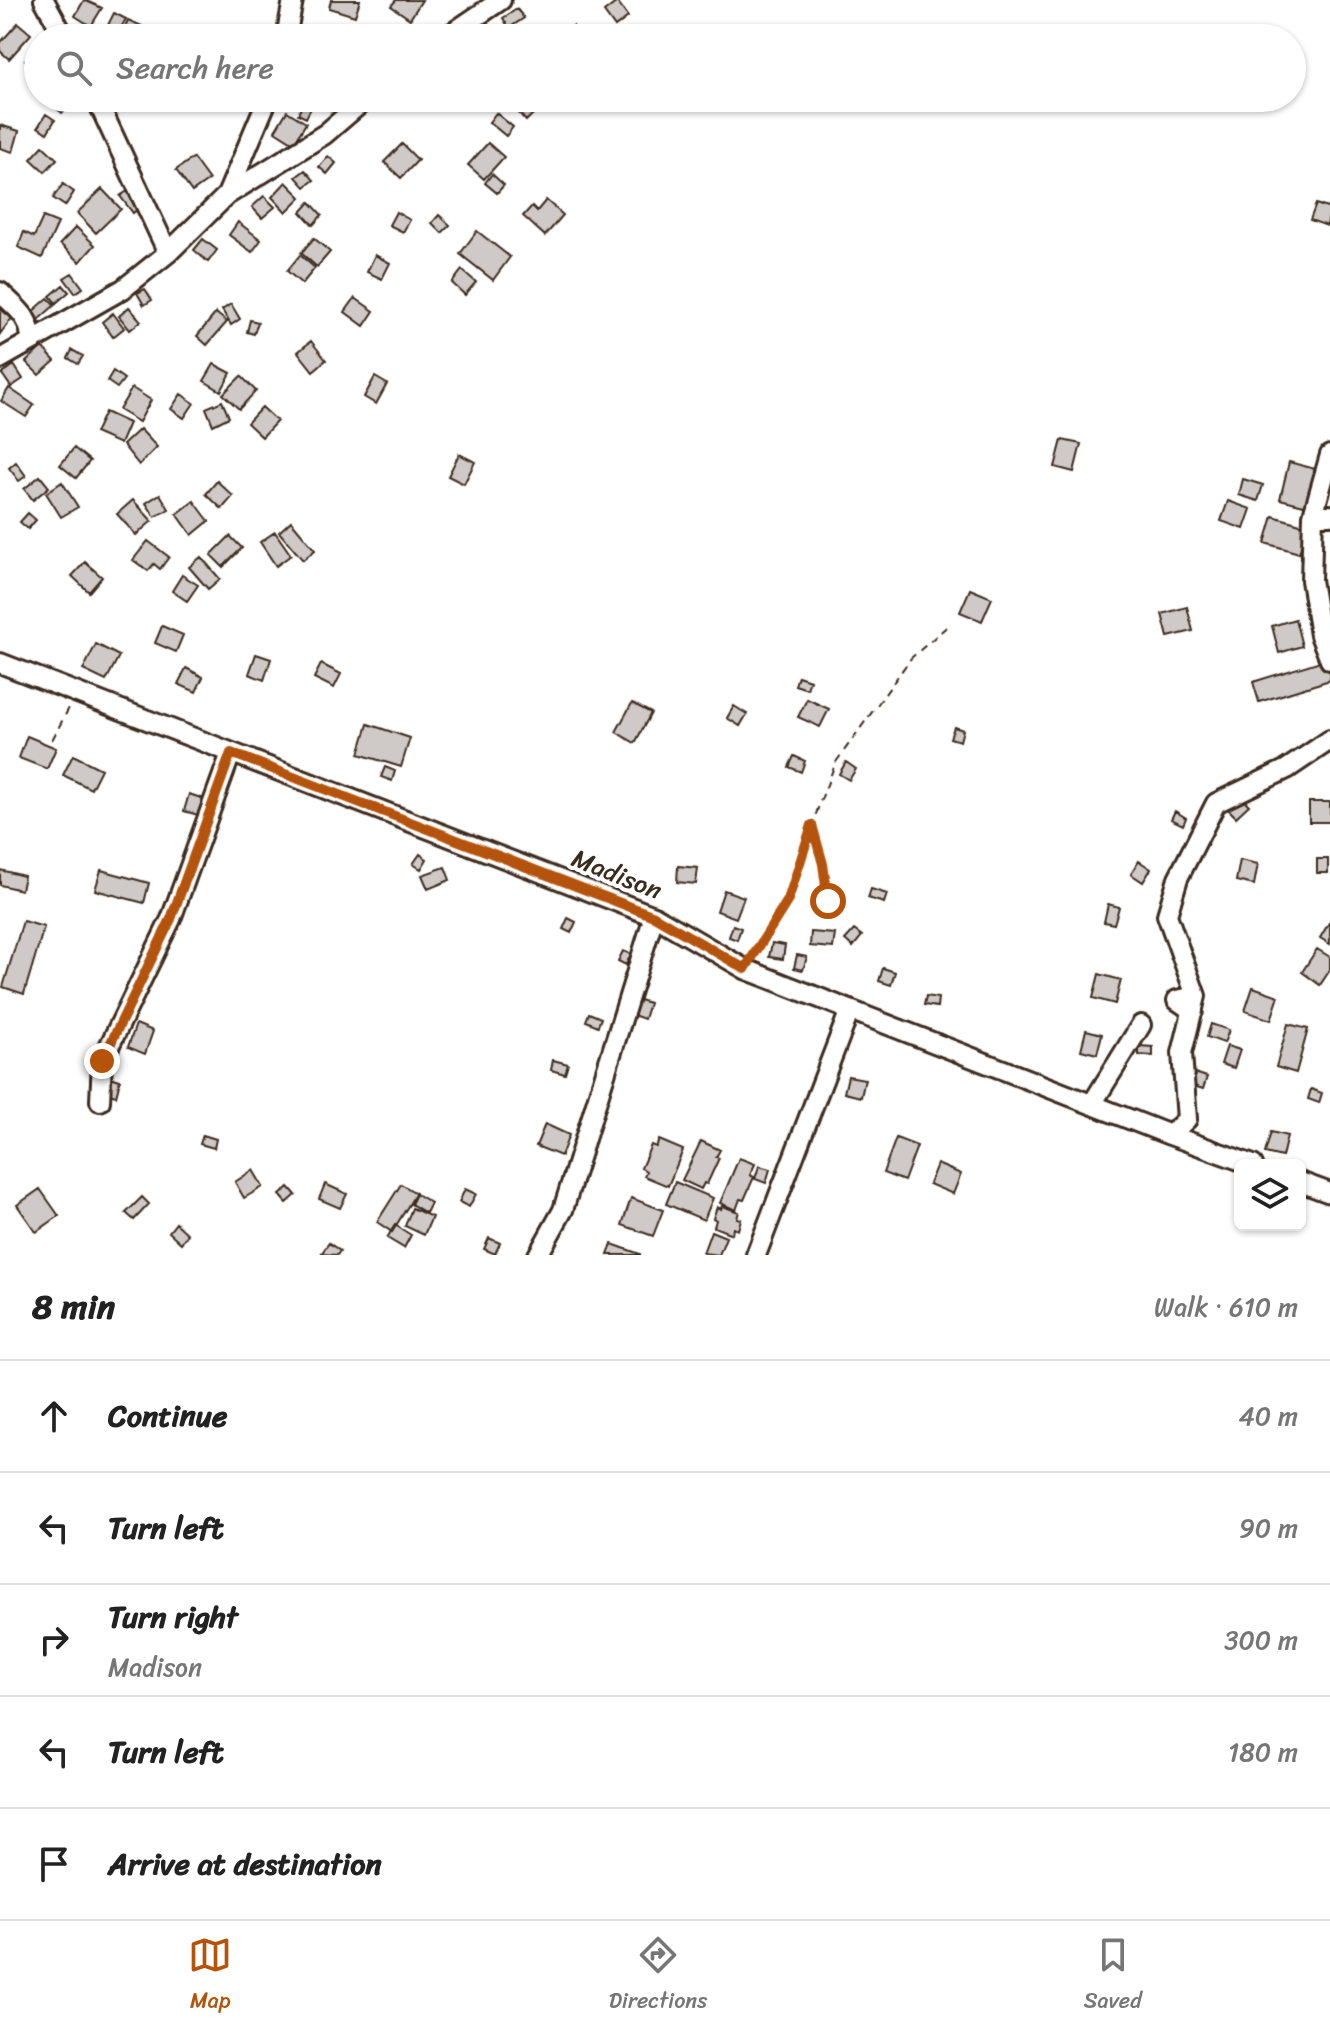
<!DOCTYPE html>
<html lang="en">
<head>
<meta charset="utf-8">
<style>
	:root { --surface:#fff; --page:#f6f6f6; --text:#222; --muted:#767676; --line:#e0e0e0; --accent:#b45309 }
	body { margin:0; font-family:Sriracha,sans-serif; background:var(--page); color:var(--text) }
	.controls { position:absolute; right:24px; bottom:24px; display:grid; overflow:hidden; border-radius:12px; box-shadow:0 2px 6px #0004 }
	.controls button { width:72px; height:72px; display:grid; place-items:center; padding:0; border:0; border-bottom:2px solid var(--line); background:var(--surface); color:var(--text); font:40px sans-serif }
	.stop { position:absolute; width:24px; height:24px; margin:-18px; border:6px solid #b45309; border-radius:50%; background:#fff }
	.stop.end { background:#b45309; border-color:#fff; box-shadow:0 2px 8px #0008 }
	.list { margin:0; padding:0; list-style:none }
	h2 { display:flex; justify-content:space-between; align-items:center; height:104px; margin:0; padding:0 32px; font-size:34px }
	h2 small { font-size:26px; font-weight:400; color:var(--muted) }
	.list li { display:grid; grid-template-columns:52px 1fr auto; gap:24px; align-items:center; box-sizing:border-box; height:112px; padding:0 32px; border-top:2px solid var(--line) }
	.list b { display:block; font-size:30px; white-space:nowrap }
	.list p { margin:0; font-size:26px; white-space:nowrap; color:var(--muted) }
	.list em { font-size:26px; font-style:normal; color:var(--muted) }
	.icon { flex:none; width:44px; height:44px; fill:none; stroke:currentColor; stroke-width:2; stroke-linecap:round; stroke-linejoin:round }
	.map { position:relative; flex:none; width:1330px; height:1255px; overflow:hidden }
	.search { position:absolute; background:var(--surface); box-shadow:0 2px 6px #0004; left:24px; right:24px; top:24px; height:88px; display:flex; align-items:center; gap:20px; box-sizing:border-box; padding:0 28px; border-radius:44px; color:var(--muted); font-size:30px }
	.sheet { height:664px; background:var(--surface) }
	nav { display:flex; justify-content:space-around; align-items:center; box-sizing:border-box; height:112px; border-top:2px solid var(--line); background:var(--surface); font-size:22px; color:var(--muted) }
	nav a { display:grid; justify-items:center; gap:4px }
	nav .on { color:var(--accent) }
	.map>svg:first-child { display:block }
</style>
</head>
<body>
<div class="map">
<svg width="1330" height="1255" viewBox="0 0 1330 1255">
	<rect width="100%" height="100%" fill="#fff"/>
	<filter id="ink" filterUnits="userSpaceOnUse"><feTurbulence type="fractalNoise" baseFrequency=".0125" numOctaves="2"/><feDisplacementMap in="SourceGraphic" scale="16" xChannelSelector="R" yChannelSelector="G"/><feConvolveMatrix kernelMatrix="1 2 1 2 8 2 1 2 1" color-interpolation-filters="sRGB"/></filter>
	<g filter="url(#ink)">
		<path fill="#cfcac7" stroke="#3b2a1e" stroke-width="2" d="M84,0L102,8L91,26L75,16Z
			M331,0H360L355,16L329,8Z
			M396,0H422L410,19L391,6Z
			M617,2L628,17L615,27L604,12Z
			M517,9L524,18L509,28L503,18Z
			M114,13L126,19L119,31L108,25Z
			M128,20L142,26L138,38L122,35Z
			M18,23L31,34L9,59L0,51V43Z
			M573,26L580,38H554Z
			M38,50V76L25,60Z
			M62,98L76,99L62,113L54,106Z
			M319,98H334L339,104L331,111Z
			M516,98H525L536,111L526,121L510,103Z
			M305,99L313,104L306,118L298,114Z
			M287,111L306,123L294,143L275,131Z
			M496,113L513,127L506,136L489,122Z
			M46,114L55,120L47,133L38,127Z
			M0,125L19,131L13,152L0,148Z
			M488,143L504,157L484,179L468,165Z
			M402,144L418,160L401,178L384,162Z
			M43,146L57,159L45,172L31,159Z
			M328,156L336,163L327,174L319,167Z
			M193,158L209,180L192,192L176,170Z
			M305,170L314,180L305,187L296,177Z
			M492,174L504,185L497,193L485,183Z
			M286,182L301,197L286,212L272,197Z
			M63,184L74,192L65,206L53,198Z
			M132,188L144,204L133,213L120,196Z
			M102,189L121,209L96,233L77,213Z
			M264,196L275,207L262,218L252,207Z
			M546,200L563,215L545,236L523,216L532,206L537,211Z
			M310,202L322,215L313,225L301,212Z
			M1316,204L1330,209L1327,226L1310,220Z
			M396,212L410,220L403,232L389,225Z
			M439,215L450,225L442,233L432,223Z
			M43,217L58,223L42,258L18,247L24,232L34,237Z
			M238,222L261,240L252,252L229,235Z
			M76,227L95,245L80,262L60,244Z
			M477,231L510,257L493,280L460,254Z
			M314,238L330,252L317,267L301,253Z
			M203,239L217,250L208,262L194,250Z
			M300,255L315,268L302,284L287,271Z
			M375,255L390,263L382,279L367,272Z
			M462,270L476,282L465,295L452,283Z
			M72,273L83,288L75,293L64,278Z
			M63,285L69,292L56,303L50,296Z
			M145,289L152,300L144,305L137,293Z
			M48,298L55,305L38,320L31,313Z
			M355,298L374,311L364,326L345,312Z
			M231,304L240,319L231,325L222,310Z
			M129,307L141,321L130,330L119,316Z
			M0,309L12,318L0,334Z
			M113,313L124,328L113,337L102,322Z
			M216,313L227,322L207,345L197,336Z
			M250,320L258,322L254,334L247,332Z
			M311,341L326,360L313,371L298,352Z
			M42,347L55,361L39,375L26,362Z
			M72,350L83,356L78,364L68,358Z
			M214,364L231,373L221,391L204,381Z
			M14,365L23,379L11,387L2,374Z
			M113,371L124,379L117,388L107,381Z
			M241,376L256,391L239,409L223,394Z
			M375,377L387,384L376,404L364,397Z
			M9,388L34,405L26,417L1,401Z
			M132,388L151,400L139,422L119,410Z
			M181,394L194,403L184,418L171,409Z
			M222,401L229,417L213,425L206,408Z
			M262,407L277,421L262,437L247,423Z
			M105,412L129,423L120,444L95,433Z
			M140,429L157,447L139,465L123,445Z
			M1062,440L1081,444L1074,472L1055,467Z
			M74,448L90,461L76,478L60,465Z
			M459,454L475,462L464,484L448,476Z
			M16,462L26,476L19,481L9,468Z
			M1289,462L1315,469L1312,482L1318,483L1312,507L1280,499Z
			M40,476L49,487L33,500L24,489Z
			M1243,479L1263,485L1258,501L1239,495Z
			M217,481L233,496L222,509L206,494Z
			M62,482L78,507L61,517L46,493Z
			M160,494L169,509L155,517L146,503Z
			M133,500L152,521L136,535L117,514Z
			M194,501L209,521L192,535L177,514Z
			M1228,501L1251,509L1244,529L1221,521Z
			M28,513L36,520L28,529L20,522Z
			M1273,516L1307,526L1299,553L1265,543Z
			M291,521L315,550L303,560L279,532Z
			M275,532L291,555L276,566L260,542Z
			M230,536L242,548L223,567L211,555Z
			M148,541L169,557L160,569L154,564L148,571L133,560Z
			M201,557L220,579L208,589L189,567Z
			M85,562L102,577L89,592L72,576Z
			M182,575L198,585L187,601L172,591Z
			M970,589L992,598L982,621L960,612Z
			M1187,607L1193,631L1168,637L1162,614Z
			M1295,619L1302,646L1279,653L1272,626Z
			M162,626L183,635L176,652L155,643Z
			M96,644L119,656L106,681L83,670Z
			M256,654L271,659L264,680L249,674Z
			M1330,658V680L1259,702L1253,682Z
			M321,664L341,674L334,688L314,678Z
			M186,668L203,677L196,692L178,684Z
			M798,676L810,680L807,689L795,685Z
			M807,699L829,709L820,727L798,717Z
			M632,703L651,713L635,743L616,732Z
			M734,706L747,714L740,726L727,718Z
			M368,724L410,738L401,767L359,754Z
			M954,727L963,730L960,741L950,738Z
			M27,736L56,748L47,769L19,758Z
			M73,755L101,769L91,789L63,775Z
			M794,756L805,761L801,772L789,767Z
			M846,762L856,769L849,780L839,774Z
			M385,767L395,771L392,781L381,777Z
			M189,794L207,800L202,816L184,811Z
			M1240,796L1249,805L1236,817L1227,808Z
			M1309,802H1330V822H1309Z
			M1175,811L1186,818L1183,825L1171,819Z
			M420,854L427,859L421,869L413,864Z
			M1317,859H1328V873H1317Z
			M1240,860L1258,864L1254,885L1236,881Z
			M1139,861L1151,869L1143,882L1131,874Z
			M678,866L698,868L696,884L677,882Z
			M445,867L450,880L428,889L422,875Z
			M0,870L24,876L21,890L0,885Z
			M101,870L149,883L144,903L95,890Z
			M871,889L887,894L884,903L868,898Z
			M724,890L744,897L736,918L717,911Z
			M1108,904L1119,907L1114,924L1104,922Z
			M568,918L576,922L571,933L563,929Z
			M23,921L44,927L24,994L3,987Z
			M1330,921V944L1320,938Z
			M733,925L741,928L737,940L729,937Z
			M854,930L862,936L853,947L845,940Z
			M811,932L835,934L833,948L810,946Z
			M772,943L785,945L783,959L769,957Z
			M1317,949L1330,957V970L1320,985L1302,972Z
			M623,951L631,954L626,965L618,961Z
			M797,955L807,957L803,970L794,968Z
			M883,968L895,972L891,985L879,981Z
			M1099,974L1121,980L1115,1004L1093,998Z
			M1253,987L1279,996L1271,1020L1245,1011Z
			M926,996L938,998L937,1007L924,1005Z
			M636,999L649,1003L644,1019L630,1014Z
			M589,1013L601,1018L598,1026L586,1021Z
			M136,1024L153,1031L145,1054L128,1047Z
			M1211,1024L1229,1030L1224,1043L1207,1037Z
			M1288,1024L1308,1029L1296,1073L1276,1067Z
			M1086,1030L1102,1034L1097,1054L1081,1050Z
			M1139,1046L1153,1047V1056L1139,1055Z
			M1227,1046L1240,1050L1234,1068L1221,1064Z
			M553,1060L568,1064L565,1074L551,1070Z
			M1182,1069L1207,1077L1203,1089L1178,1081Z
			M104,1075L120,1080L116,1096L100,1091Z
			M848,1076L865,1079L861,1097L844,1093Z
			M1311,1089L1322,1093L1319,1103L1308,1099Z
			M545,1124L569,1135L561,1156L536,1146Z
			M1271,1132L1287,1136L1282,1157L1265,1153Z
			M203,1135L216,1139L214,1148L200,1144Z
			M896,1138L917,1146L904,1181L883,1173Z
			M659,1140L683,1150L668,1186L644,1176L646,1171L641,1168L651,1145L656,1147Z
			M701,1141L720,1150L716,1157L719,1158L707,1184L704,1183L701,1189L682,1180Z
			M739,1158L755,1164L750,1175L754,1177L744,1200L740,1199L736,1210L720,1203Z
			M937,1164L961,1174L953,1194L929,1184Z
			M759,1166L770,1169L766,1183L755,1179Z
			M253,1170L263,1187L244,1198L235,1182Z
			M675,1182L713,1198L704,1220L666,1204Z
			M325,1184L347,1194L340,1208L319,1199Z
			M401,1184L416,1193L392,1232L377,1222Z
			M289,1187L296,1195L287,1203L280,1195Z
			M40,1189L59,1216L36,1232L17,1205Z
			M465,1189L476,1194L469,1207L459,1202Z
			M416,1194L431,1203L426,1213L411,1204Z
			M142,1197L149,1204L134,1220L126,1213Z
			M631,1198L663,1210L653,1236L622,1225Z
			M722,1206L739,1212L737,1218L741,1219L738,1230L733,1228L732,1234L714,1227L716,1220L713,1218L717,1207L721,1209Z
			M412,1208L432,1217L424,1235L405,1226Z
			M176,1223L188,1234L181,1243L169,1232Z
			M395,1225L411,1235L404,1248L387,1238Z
			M711,1231L726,1237L719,1255L703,1253Z
			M489,1238L500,1243L495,1254L484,1249Z
			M329,1243L340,1251L337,1255L321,1254Z
			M612,1244L640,1254V1255H608Z"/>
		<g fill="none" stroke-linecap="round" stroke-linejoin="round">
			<g stroke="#3b2a1e" stroke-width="24">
				<path id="minor" d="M44,0L65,38
					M286,38L293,0
					M445,38L501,0
					M96,98L168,253
					M227,195L325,134L367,98
					M0,292C16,308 31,316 31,341
					M0,359L123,289L168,253L227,195L268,98
					M1330,455L1313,515H1330
					M1313,515L1311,580L1320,635L1330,660
					M0,663L654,916L745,969L1170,1135L1253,1165
					M1193,1011L1177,1000L1196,996
					M100,1101L102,1061L171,919L231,753
					M1092,1104L1141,1025
					M1170,1135L1187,1119L1182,1053L1196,996L1167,915L1178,878L1216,803L1287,769L1330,740
					M1300,1182L1330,1193
					M538,1255L563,1210L654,916
					M756,1255L850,1010"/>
			</g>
			<path stroke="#3b2a1e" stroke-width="2" stroke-dasharray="8 6" stroke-linecap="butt" d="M52,740L70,706
				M812,827L823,864L828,901L839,912
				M755,955L788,900L820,802L836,762L911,658L951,623"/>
			<use href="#minor" stroke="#fff" stroke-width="18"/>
		</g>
	</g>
	<g fill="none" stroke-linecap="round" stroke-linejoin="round" filter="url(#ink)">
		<path stroke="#b45309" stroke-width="10" d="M102,1061L171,919L231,753L654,916L745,969L788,900L812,825L823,864L828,901"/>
	</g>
	<g text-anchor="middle" stroke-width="8" stroke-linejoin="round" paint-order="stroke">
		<g font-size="26" fill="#3b2a1e" stroke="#fff">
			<text transform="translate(617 874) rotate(22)" y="9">Madison</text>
		</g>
	</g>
</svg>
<div class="controls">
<button><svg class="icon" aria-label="layers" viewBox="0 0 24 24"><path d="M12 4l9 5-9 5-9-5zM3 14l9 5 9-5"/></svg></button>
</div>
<div class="stop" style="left:828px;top:901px"></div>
<div class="stop end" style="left:102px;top:1061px"></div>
<div class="search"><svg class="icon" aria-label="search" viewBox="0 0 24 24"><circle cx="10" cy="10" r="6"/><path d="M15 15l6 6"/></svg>Search here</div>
</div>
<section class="sheet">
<h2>8 min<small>Walk · 610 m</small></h2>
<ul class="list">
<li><svg class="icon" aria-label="ahead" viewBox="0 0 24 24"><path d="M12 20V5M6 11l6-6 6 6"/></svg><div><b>Continue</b></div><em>40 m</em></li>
<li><svg class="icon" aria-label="left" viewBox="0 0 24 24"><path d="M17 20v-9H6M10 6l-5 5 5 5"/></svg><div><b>Turn left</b></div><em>90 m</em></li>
<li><svg class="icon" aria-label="right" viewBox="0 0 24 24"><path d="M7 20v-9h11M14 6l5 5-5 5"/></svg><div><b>Turn right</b><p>Madison</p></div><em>300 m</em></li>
<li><svg class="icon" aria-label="left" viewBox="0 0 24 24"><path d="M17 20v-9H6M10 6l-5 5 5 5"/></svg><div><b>Turn left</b></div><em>180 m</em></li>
<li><svg class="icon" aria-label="arrive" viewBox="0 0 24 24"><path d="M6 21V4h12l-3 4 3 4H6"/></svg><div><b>Arrive at destination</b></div></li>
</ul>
</section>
<nav>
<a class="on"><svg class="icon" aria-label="map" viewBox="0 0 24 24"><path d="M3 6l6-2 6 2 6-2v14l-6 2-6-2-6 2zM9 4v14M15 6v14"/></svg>Map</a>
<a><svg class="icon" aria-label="directions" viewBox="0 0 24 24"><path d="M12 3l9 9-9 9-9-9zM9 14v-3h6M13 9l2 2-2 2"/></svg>Directions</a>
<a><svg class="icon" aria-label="saved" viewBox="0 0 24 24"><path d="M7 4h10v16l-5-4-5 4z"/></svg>Saved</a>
</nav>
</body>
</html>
